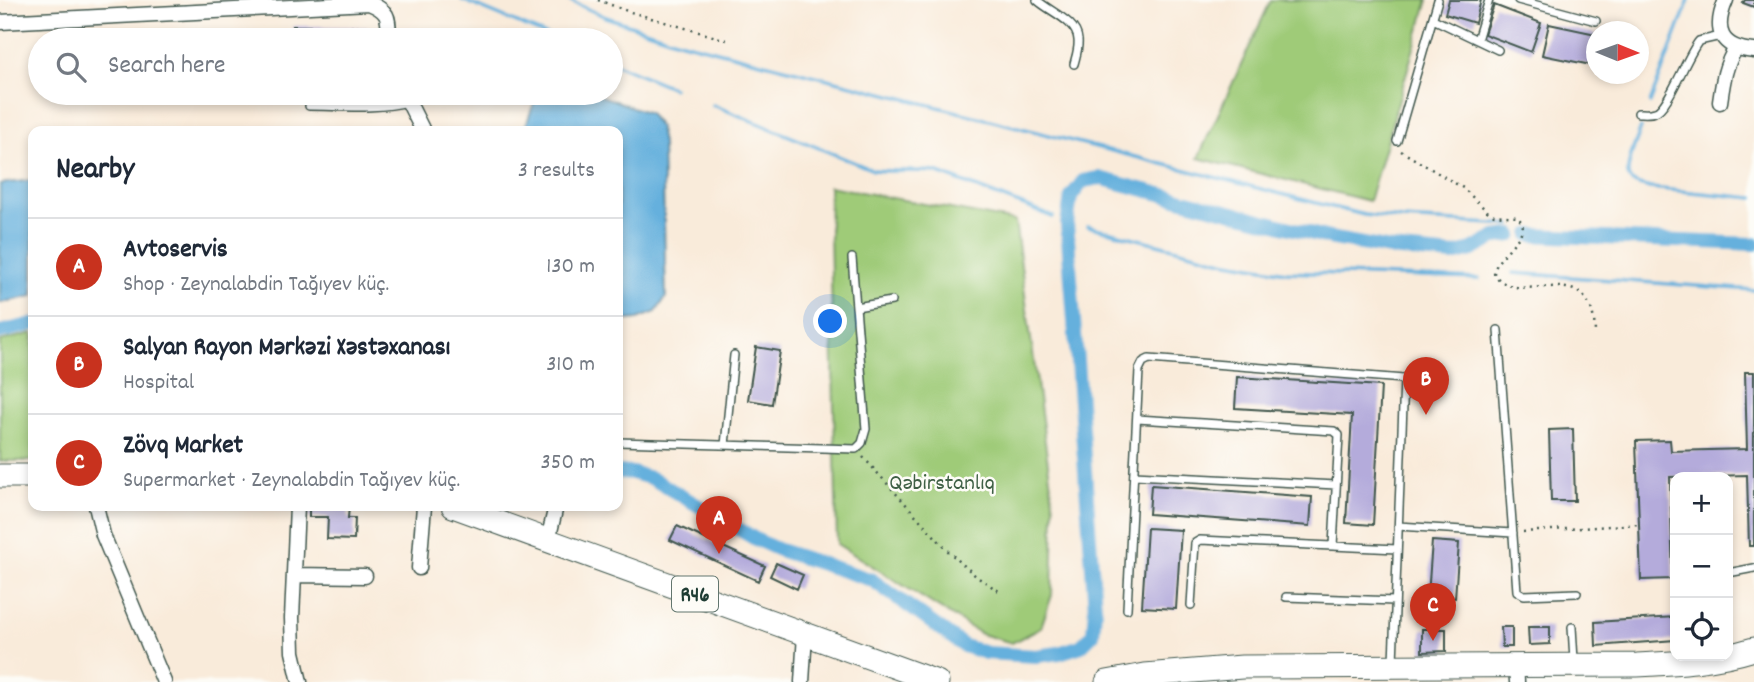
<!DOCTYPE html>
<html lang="en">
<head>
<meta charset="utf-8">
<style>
	:root { --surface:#fff; --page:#f2f2f3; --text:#1f2937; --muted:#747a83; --line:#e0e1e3; --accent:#c8321e }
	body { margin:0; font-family:Dekko,sans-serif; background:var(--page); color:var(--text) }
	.controls { position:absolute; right:21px; bottom:21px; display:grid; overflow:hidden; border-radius:14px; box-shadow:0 4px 10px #0003 }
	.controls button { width:63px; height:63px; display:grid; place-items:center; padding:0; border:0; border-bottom:2px solid var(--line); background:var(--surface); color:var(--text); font:35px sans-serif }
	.compass { position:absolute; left:1586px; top:21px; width:63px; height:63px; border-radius:50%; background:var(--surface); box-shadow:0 4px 10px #0003; rotate:91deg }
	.you { position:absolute; left:831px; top:322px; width:24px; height:24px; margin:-18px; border:5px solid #fff; border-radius:50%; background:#1a73e8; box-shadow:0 0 0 10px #1a73e833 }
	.badge { display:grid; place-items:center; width:46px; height:46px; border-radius:50%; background:var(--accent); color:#fff; font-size:23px; font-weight:700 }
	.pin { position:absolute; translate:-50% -58px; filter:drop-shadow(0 2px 4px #0008) }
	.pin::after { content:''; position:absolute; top:37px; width:24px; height:21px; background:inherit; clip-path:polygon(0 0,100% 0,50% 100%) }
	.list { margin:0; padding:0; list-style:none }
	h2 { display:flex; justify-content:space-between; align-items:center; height:91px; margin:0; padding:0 28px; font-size:30px }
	h2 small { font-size:23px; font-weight:400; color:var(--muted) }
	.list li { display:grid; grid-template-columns:46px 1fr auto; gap:21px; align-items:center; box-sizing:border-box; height:98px; padding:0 28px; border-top:2px solid var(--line) }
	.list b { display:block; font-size:26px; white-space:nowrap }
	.list p { margin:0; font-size:23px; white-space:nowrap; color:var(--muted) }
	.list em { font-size:23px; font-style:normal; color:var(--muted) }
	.icon { flex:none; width:38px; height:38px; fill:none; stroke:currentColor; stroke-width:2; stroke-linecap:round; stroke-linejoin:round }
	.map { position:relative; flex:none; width:1754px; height:682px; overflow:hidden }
	.search { position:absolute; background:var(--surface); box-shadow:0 4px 10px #0003; left:28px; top:28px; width:595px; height:77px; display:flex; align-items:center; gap:18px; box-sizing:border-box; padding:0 24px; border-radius:38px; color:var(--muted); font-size:26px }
	.panel { position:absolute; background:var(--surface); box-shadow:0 4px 10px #0003; left:28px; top:126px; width:595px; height:385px; border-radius:14px }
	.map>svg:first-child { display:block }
</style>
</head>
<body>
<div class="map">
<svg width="1754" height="682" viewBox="0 0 1754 682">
	<rect width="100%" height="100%" fill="#fdfcf7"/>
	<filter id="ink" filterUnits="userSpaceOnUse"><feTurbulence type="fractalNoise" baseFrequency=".0143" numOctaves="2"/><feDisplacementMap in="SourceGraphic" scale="14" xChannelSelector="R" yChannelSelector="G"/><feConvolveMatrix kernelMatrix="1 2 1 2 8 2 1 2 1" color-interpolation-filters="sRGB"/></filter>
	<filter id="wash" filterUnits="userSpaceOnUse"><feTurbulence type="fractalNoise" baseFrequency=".00686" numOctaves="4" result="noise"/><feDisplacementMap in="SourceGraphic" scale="28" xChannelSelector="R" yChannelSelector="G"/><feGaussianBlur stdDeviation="1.57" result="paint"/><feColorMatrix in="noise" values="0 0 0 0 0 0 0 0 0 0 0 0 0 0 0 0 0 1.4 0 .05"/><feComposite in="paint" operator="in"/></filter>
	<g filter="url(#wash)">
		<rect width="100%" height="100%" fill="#f9ebda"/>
		<path fill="#9fcb78" stroke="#5f8456" stroke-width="2" d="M1271,0H1428L1369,201L1198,158Z
			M829,186L1015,221L1054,508L1052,595L1041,627L1012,643L981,634L837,544Z
			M33,333V461H0V341Z"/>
		<path fill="#65b0dd" stroke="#427688" stroke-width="2" d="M545,93H593L649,113L659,127L662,144L666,297L656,312L638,319L618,321V131H527L526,125L535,100Z
			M33,180V296L0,303V184Z"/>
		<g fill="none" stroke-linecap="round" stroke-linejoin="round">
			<path stroke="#65b0dd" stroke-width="3.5" d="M462,0L558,40
				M568,0L606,17L678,41L1364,215L1402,219L1511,225
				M611,62L673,88
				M1650,103L1689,0
				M713,105L873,170C894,172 915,170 936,172L1053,217
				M1641,128C1637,139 1624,168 1629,178C1633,185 1644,186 1650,188L1754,198
				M1088,226L1223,261L1286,272L1479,279
				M1513,273L1754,290"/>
			<path stroke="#65b0dd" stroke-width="14" d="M1530,235L1754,244
				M0,332L33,324
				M618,472L632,473L651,478L757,540L779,550L872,580L964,646L986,653L1036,656L1059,653L1081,646L1093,634L1095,608L1067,224L1071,197L1083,181L1099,178L1329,238L1390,249L1453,255L1472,250L1496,237L1512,235"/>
		</g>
		<g id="blocks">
			<path fill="#b4abdb" d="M1449,0H1481L1475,23L1445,14Z
				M1745,0H1754V7L1743,3Z
				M1494,5L1541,23L1531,52L1484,34Z
				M1549,24L1596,34L1591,65L1542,55Z
				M293,26L373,27V40H293Z
				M292,93H372V99L292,98Z
				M756,347L780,351L772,404L748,400Z
				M1745,372H1754V546H1749L1747,475L1670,477L1673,579L1641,580L1636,441L1670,440L1671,451L1747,449Z
				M1237,377L1381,386L1373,525L1346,523L1352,415L1235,408Z
				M1573,429L1575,501H1551L1549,430Z
				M1151,485L1312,497L1310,526L1149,514Z
				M309,506H349L348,518H355L354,540L327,539L328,517H309Z
				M677,526L765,566L758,581L670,540Z
				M1147,528L1181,530L1176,609L1142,607Z
				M1432,541L1459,543L1455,598L1428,596Z
				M776,563L803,575L797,589L770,576Z
				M1675,617V640L1596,646L1595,622Z
				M1501,627H1512V647H1502Z
				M1528,627H1550V644L1529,645Z
				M1422,629H1446V651L1422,652Z"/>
		</g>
	</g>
	<g filter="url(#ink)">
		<use href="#blocks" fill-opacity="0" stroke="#40574d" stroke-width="2"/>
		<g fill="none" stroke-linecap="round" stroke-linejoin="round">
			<g stroke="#40574d" stroke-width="10">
				<path id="lane" d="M1037,0C1050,12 1077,21 1078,40C1079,48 1076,56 1074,64
					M1518,0L1596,21
					M1433,19L1498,50
					M1477,40L1489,0
					M309,106C341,106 377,110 408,102
					M1638,113C1643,113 1650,114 1655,112C1668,109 1687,55 1699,41L1721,36
					M1397,141L1438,0
					M856,307L892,301
					M1498,330L1517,591L1524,595L1577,593
					M1137,419L1334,431L1339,435L1333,546
					M618,442L856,449L862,443L866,429L852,258
					M725,445L734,355
					M1134,475L1336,485
					M1398,526L1513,533
					M1728,573L1754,568
					M1286,597L1395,601
					M1191,605L1195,543L1200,540L1397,549
					M1127,609L1139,370L1143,362L1149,359L1442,382
					M1572,627L1574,660
					M1393,662L1404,380"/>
			</g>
			<g stroke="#40574d" stroke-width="17">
				<path id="street" d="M1726,0C1713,30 1720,48 1754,51
					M0,22L369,3C391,12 388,19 389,40
					M404,93L423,131
					M1720,102C1723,81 1725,65 1736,48
					M96,506L103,535L164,682
					M297,506L292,618L293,652L300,682
					M548,540L556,506
					M419,568L424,506
					M294,575L365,576
					M1516,664L1517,682
					M802,682L805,634"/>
			</g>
			<g stroke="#40574d" stroke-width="25">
				<path id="primary" d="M0,476H33
					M453,506L937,682
					M1107,682L1145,675L1242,667L1637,665C1678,663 1715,661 1754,649"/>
			</g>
			<path stroke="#40574d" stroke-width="2.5" stroke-dasharray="2 5" stroke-linecap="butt" d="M598,0L627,11L730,41
				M1401,151L1463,188L1487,211L1494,215L1517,217L1522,222L1523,228L1519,237L1497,263L1494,273C1516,312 1593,251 1595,333
				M863,457L949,552L977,577L1002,593
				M1523,532L1639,524"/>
			<use href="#lane" stroke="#fff" stroke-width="7"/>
			<use href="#street" stroke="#fff" stroke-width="14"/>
			<use href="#primary" stroke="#fff" stroke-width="23"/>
		</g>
	</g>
	<g text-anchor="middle" stroke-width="5" stroke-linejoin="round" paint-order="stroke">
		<rect fill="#fdfcf7" stroke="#62766e" stroke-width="2" x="672" y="576.5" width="46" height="35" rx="5"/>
		<g font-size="21" font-weight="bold" fill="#1f3d34">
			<text x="695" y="601">R46</text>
		</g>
		<g font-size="23" fill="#3f6045" stroke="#fdfcf7">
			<text x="942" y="489">Qəbirstanlıq</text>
		</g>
	</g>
</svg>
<div class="controls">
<button>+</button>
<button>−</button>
<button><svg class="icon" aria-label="locate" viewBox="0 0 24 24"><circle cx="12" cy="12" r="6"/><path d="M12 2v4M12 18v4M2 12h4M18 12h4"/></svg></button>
</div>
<svg class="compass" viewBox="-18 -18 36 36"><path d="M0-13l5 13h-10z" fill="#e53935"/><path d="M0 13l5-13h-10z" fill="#747a83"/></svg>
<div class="you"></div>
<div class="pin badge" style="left:719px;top:554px">A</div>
<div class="pin badge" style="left:1426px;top:415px">B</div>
<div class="pin badge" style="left:1433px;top:641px">C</div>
<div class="search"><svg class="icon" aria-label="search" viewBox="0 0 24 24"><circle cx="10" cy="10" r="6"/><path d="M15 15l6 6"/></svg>Search here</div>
<section class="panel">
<h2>Nearby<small>3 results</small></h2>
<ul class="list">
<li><span class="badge">A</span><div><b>Avtoservis</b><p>Shop · Zeynalabdin Tağıyev küç.</p></div><em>130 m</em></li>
<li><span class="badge">B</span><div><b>Salyan Rayon Mərkəzi Xəstəxanası</b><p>Hospital</p></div><em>310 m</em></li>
<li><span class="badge">C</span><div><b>Zövq Market</b><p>Supermarket · Zeynalabdin Tağıyev küç.</p></div><em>350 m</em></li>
</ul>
</section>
</div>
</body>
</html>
